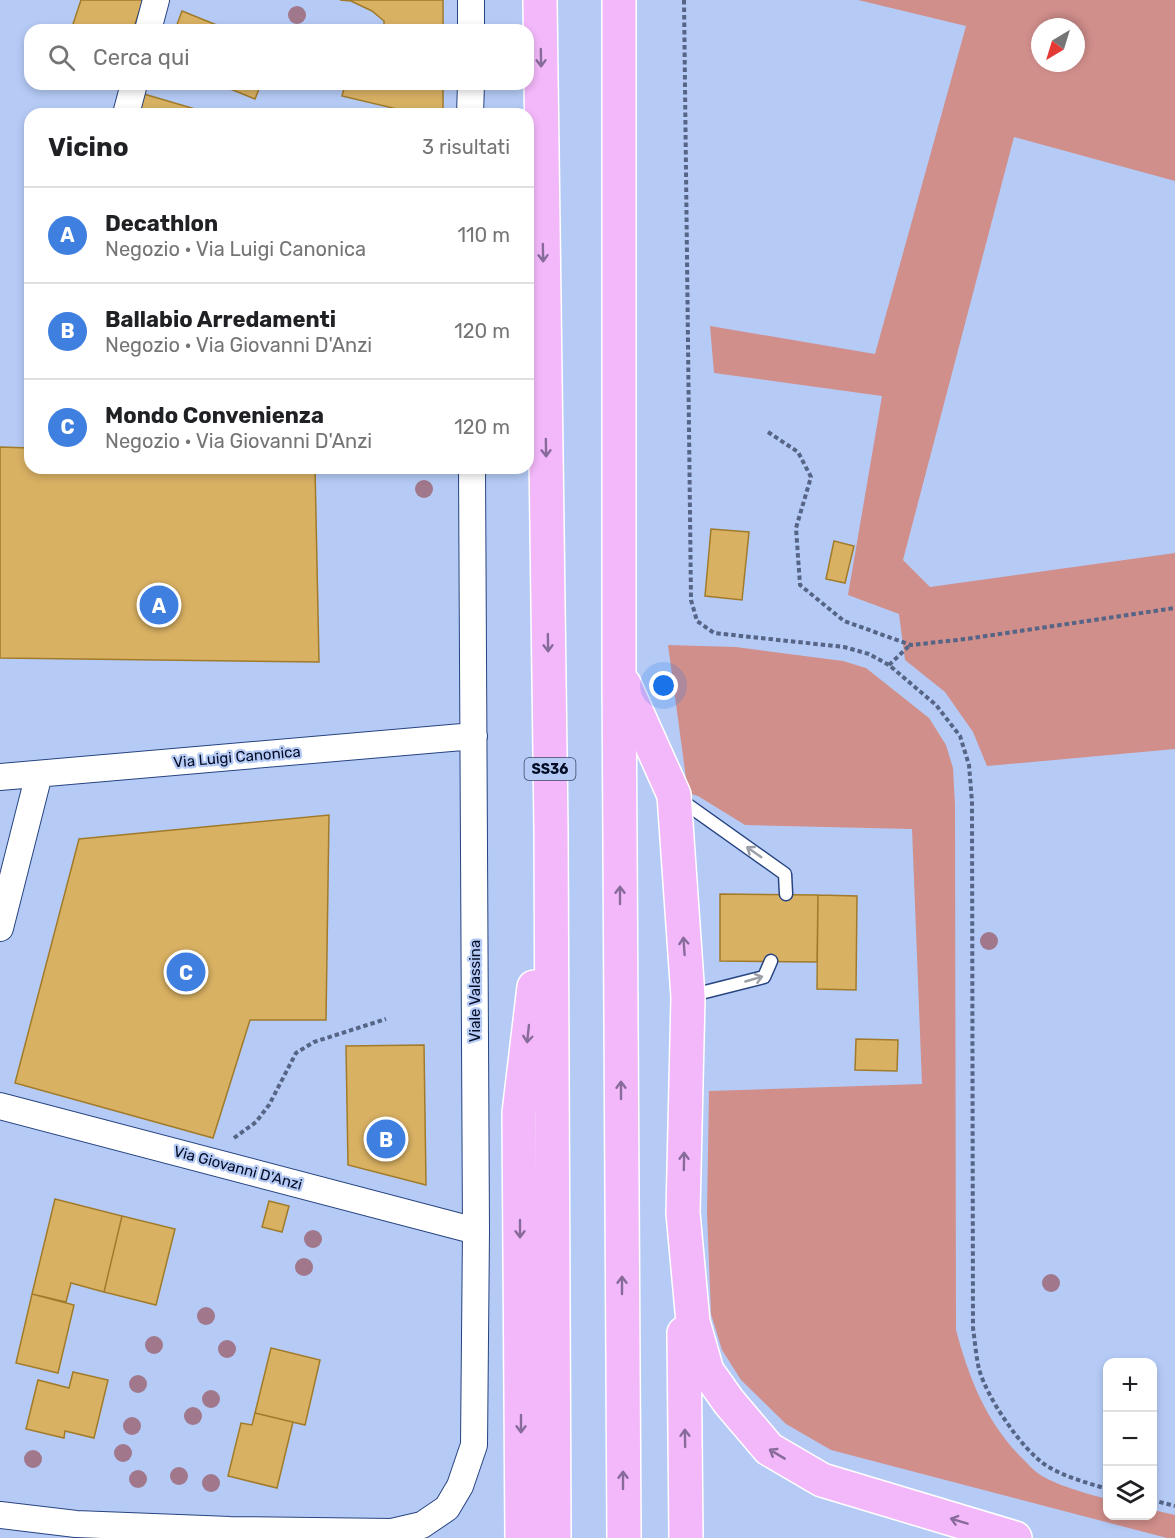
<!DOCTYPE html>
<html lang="it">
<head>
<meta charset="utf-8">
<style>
	:root { --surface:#fff; --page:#f2f2f2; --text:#202124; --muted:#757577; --line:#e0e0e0; --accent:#7b6334 }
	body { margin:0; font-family:Rubik,sans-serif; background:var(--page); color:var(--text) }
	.controls { position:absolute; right:18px; bottom:18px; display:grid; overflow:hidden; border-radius:12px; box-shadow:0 3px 9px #0003 }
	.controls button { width:54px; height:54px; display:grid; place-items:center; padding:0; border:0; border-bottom:2px solid var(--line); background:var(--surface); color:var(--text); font:30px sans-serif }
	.compass { position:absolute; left:1031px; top:18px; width:54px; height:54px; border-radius:50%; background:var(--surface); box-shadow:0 3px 9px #0003; rotate:218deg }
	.you { position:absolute; left:664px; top:686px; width:21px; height:21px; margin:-15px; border:4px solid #fff; border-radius:50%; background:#1a73e8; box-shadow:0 0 0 9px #1a73e833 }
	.badge { display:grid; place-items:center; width:39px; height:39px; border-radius:50%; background:var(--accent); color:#fff; font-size:20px; font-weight:700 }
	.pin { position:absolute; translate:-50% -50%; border:3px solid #fff; box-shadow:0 2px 6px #0006 }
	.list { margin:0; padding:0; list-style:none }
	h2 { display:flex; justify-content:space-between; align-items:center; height:78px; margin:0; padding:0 24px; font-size:26px }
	h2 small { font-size:20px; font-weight:400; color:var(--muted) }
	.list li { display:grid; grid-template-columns:39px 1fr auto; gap:18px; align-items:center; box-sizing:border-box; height:96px; padding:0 24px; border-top:2px solid var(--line) }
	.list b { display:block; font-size:22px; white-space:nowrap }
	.list p { margin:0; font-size:20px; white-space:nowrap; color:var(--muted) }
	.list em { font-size:20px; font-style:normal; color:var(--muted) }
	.icon { flex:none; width:33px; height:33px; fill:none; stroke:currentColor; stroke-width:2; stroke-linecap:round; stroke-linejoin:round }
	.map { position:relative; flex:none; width:1175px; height:1538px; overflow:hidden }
	.search { position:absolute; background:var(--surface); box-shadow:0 3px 9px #0003; left:24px; top:24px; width:510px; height:66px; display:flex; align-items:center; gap:15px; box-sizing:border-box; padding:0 21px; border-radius:18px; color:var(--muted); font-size:22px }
	.panel { position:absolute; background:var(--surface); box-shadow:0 3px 9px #0003; left:24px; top:108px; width:510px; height:366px; border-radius:18px }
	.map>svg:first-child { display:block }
</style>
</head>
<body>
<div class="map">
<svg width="1175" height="1538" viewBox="0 0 1175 1538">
	<rect width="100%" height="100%" fill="#b5cbf6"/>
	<path fill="#d18f8b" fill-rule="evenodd" d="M858,0H1175V181L1014,137L903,560L930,587L1175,553V749L987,766L973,732L945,692L905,660L899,614L848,595L882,396L714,373L710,326L875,354L966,26ZM1040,27H1076V63H1040Z
		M668,645L736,647L843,661L866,668L929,718L946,745L953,768L955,805L956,1330C969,1378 986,1422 1022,1458C1027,1463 1033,1470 1039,1474C1055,1485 1088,1494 1107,1499L1108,1516H1152L1153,1510L1175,1515V1538H1167L831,1450L786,1424L741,1380L722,1350L711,1314L707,1212L709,1091L922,1084L912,829L745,825L698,796L688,793Z"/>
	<path fill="#d9b163" stroke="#a17b2a" stroke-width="1.5" d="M81,0H143L133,30H71Z
		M340,0H443V30H384V21L372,11L351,1Z
		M182,11L229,30H175Z
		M218,84H261L255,99Z
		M345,84H443V114H418L342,96Z
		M144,94L212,114H138Z
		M0,447L30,448V468H315L319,662L0,658Z
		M711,529L749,532L742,600L705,596Z
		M834,541L854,546L845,583L826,579Z
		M329,815L326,1020H250L213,1138L15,1083L79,839Z
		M720,894L818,895L817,962L720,961Z
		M818,895L857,896L856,990L817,989Z
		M856,1039L898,1040L897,1071L855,1070Z
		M424,1045L426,1185L348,1165L346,1046Z
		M55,1199L122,1216L104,1292L71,1283L66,1302L32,1294Z
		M269,1201L289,1206L282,1232L262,1227Z
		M122,1216L175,1229L156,1305L104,1292Z
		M32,1294L74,1305L58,1373L16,1363Z
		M271,1348L320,1360L305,1425L255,1413Z
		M73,1372L108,1380L94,1438L65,1431L64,1438L26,1429L38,1380L69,1388Z
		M255,1413L293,1422L277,1488L228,1476L241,1423L252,1425Z"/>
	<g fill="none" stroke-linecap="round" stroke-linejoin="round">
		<g stroke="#274480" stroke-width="15">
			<path id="service" d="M678,798L785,874L786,894
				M689,996L764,977L771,961"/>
		</g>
		<g stroke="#274480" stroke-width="28">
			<path id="minor" d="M148,30L156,0
				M471,30V0
				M126,114L134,84
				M470,114L471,84
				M0,777L474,736
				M0,928L39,774
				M0,1106L476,1231
				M0,1515L76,1524L230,1530L392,1532L422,1525L447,1508L460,1486L474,1445L476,1231L472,468"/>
		</g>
		<g stroke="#fff" stroke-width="36">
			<path id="trunk" d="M540,0L551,830L554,1538
				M619,0V673L624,1538
				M624,684L674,795L688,997L683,1213L693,1322L707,1371L729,1402L769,1449L822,1480L1015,1538
				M684,1333L686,1538
				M522,1538L519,1113L534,987"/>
		</g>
		<path stroke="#566586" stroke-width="4" stroke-dasharray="4.5 3" stroke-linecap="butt" d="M684,0L691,600L697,621L714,633L844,647L869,654L889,665L936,705L960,736L969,765L972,802L973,1328C975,1342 976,1356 979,1369C987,1398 1022,1450 1047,1466C1065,1477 1087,1483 1108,1489
			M768,432L798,452L811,477L796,528L800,585L844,621L911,645L966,639L1175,608
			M889,665L910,645
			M234,1138L256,1122L269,1105L296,1053L314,1042L386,1019
			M1152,1500L1175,1506"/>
		<use href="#service" stroke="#fff" stroke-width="12"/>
		<use href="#minor" stroke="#fff" stroke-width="26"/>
		<use href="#trunk" stroke="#f3b8fa" stroke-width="33"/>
	</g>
	<g fill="#a1778b">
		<circle cx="297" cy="15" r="9"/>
		<circle cx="424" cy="489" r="9"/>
		<circle cx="989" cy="941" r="9"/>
		<circle cx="313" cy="1239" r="9"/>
		<circle cx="304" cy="1267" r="9"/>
		<circle cx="1051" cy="1283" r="9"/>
		<circle cx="206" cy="1316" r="9"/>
		<circle cx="154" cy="1345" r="9"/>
		<circle cx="227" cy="1349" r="9"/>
		<circle cx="138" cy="1384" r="9"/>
		<circle cx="211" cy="1399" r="9"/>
		<circle cx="193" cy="1416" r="9"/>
		<circle cx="132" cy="1426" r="9"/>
		<circle cx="123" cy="1453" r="9"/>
		<circle cx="33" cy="1459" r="9"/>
		<circle cx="179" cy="1476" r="9"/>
		<circle cx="138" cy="1479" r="9"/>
		<circle cx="211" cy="1483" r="9"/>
	</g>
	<defs><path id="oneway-shaft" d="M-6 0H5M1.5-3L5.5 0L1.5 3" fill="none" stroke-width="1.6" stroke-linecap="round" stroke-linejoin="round" transform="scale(1.5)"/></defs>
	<g stroke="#876b9a">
		<use href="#oneway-shaft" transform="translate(541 58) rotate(89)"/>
		<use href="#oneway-shaft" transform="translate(543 253) rotate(89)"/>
		<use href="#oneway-shaft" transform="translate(546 448) rotate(89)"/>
		<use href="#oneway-shaft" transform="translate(548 643) rotate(89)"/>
		<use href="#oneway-shaft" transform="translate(620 895) rotate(-90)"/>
		<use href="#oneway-shaft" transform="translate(684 946) rotate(-94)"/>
		<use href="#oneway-shaft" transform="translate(528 1034) rotate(96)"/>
		<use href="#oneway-shaft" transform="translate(621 1090) rotate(-90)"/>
		<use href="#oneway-shaft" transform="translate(684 1161) rotate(-89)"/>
		<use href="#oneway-shaft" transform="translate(520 1229) rotate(90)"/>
		<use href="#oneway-shaft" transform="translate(622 1285) rotate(-90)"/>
		<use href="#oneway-shaft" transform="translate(521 1424) rotate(90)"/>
		<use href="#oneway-shaft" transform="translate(685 1438) rotate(-91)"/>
		<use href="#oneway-shaft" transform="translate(777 1454) rotate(-149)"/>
		<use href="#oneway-shaft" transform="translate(623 1480) rotate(-90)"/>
		<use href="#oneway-shaft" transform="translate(959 1521) rotate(-163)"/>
	</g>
	<g stroke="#9a9ea7">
		<use href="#oneway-shaft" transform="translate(754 852) rotate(-145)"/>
		<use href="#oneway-shaft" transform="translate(754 979) rotate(-16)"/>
	</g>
	<g text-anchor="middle" stroke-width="4.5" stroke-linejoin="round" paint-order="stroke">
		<rect fill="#b5cbf6" stroke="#384563" stroke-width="1.5" x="524.5" y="758" width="51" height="22" rx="4.5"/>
		<g font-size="14" font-weight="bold" fill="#030c24">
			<text x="550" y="774">SS36</text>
		</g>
		<g font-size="15" fill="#030c24" stroke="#b5cbf6">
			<text transform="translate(237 757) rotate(-5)" y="5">Via Luigi Canonica</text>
			<text transform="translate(475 991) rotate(-90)" y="5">Viale Valassina</text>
			<text transform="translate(238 1168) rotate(15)" y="5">Via Giovanni D'Anzi</text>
		</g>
	</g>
</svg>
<div class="controls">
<button>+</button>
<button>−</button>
<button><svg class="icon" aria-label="layers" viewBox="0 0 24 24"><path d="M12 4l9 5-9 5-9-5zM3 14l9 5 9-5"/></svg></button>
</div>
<svg class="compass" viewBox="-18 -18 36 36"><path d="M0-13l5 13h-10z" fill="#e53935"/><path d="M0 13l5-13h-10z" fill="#757577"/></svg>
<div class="you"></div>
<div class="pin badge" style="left:159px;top:605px;background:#3f7fe0">A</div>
<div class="pin badge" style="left:386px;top:1139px;background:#3f7fe0">B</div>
<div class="pin badge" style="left:186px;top:972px;background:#3f7fe0">C</div>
<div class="search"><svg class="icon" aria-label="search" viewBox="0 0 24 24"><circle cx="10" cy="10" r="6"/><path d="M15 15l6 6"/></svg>Cerca qui</div>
<section class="panel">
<h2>Vicino<small>3 risultati</small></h2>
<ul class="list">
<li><span class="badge" style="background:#3f7fe0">A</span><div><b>Decathlon</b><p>Negozio · Via Luigi Canonica</p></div><em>110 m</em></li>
<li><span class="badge" style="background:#3f7fe0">B</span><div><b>Ballabio Arredamenti</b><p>Negozio · Via Giovanni D'Anzi</p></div><em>120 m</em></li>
<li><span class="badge" style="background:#3f7fe0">C</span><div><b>Mondo Convenienza</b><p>Negozio · Via Giovanni D'Anzi</p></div><em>120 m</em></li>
</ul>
</section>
</div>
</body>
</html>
